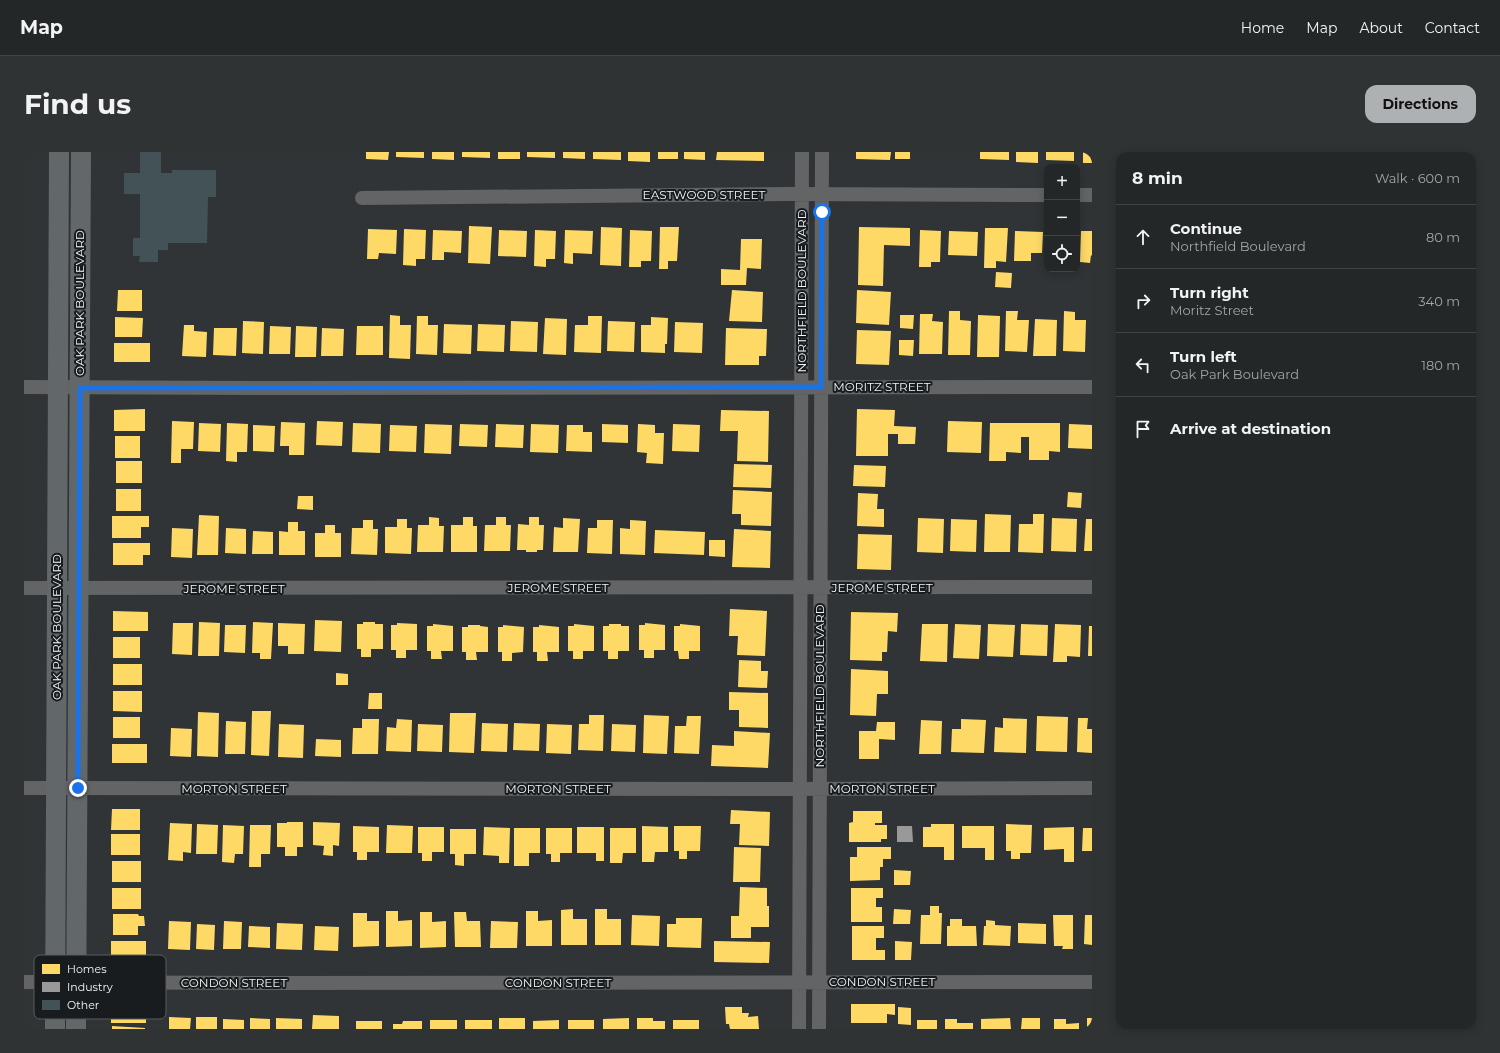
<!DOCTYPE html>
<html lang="en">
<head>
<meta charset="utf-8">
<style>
	:root { --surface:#242728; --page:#303334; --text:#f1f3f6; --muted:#a3a5a8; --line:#414445; --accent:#adb1b3 }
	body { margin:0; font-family:Montserrat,sans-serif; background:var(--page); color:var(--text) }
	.controls { position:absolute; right:12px; top:12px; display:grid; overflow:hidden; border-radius:8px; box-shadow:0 2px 10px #0003 }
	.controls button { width:36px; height:36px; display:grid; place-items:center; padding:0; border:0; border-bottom:1px solid var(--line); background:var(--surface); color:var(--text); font:20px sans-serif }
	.stop { position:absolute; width:12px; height:12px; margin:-9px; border:3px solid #1a73e8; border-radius:50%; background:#fff }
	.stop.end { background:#1a73e8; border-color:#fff; box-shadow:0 1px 4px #0008 }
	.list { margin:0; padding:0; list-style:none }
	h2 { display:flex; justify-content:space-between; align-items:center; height:52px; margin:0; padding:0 16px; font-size:17px }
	h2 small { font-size:13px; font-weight:400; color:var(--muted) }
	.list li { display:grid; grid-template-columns:26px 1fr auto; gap:12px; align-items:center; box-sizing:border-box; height:64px; padding:0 16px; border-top:1px solid var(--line) }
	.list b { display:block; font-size:15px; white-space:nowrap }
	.list p { margin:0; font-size:13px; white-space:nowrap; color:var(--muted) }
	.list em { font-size:13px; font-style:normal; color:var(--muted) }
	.icon { flex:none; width:22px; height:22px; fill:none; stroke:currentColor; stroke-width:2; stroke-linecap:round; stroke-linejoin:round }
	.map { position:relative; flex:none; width:1068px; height:877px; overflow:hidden; border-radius:12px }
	header { display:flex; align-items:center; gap:24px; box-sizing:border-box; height:56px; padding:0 20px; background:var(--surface); border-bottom:1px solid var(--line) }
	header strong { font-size:19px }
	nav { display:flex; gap:22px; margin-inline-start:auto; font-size:14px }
	.intro { display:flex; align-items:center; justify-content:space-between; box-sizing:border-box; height:96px; padding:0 24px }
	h1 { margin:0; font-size:28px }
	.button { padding:10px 18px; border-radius:12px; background:var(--accent); color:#111; font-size:14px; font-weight:700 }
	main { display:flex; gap:24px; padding:0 24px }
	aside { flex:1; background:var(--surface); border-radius:12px; box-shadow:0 2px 10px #0003 }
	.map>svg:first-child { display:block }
</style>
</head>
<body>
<header>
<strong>Map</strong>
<nav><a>Home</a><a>Map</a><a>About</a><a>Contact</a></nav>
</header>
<div class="intro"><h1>Find us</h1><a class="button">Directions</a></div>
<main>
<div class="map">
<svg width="1068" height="877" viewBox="0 0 1068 877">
	<rect width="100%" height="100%" fill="#303436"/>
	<path fill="#ffd966" d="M342,0H365L364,8L342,7Z
		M372,0H400V6L372,5Z
		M408,0H430V8L408,7Z
		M438,0H466V6L438,5Z
		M474,0H496V7H474Z
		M503,0H531V6L503,5Z
		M539,0H561V7L539,6Z
		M569,0H597V8L569,7Z
		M604,0H626V10L604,9Z
		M634,0H654V7H634Z
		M660,0H681V8L660,7Z
		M693,0H740V9L692,8Z
		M832,0H867L866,8L832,7Z
		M871,0H886V7H871Z
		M956,0H985V8L956,7Z
		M992,0H1014V11L992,10Z
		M1022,0H1050V9L1022,8Z
		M1059,0H1068V11H1059Z
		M445,74L468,75L466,112L444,111Z
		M577,75L598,76L597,114L576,113Z
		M636,75H655L653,109H644V117H635Z
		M835,75L886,76V94L860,93L859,134L834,133Z
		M961,76H984L982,110L972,109V116H960Z
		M344,77L373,78L372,102L355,101L354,107H343Z
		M380,77L402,78L401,107H392V114L379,113Z
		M409,78L438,79L437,101L420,100V108H408Z
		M475,78L503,79L502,105L474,104Z
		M511,78L532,79L531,107H522V115L510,114Z
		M541,78L569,79L568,102L549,101V112L540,111Z
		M606,78L628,79L627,109H617V115H605Z
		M896,78L917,79L916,110H907V115H895Z
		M925,79L954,80L953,104L924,103Z
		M991,79L1019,80L1018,101H1007V109H990Z
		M1057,79H1068V104L1067,103L1066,111L1056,110Z
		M717,87H738L737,117L723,116L722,133H697V117L716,118Z
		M972,120L988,121L987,136L971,135Z
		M94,138H118V159H93Z
		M708,138L739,140L738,170L705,169Z
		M833,138L867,140L865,173L832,171Z
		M925,159H936V168L947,169L946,203H924Z
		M982,159H994L993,168H1005L1003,200L981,199Z
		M1040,159L1051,160V168H1062L1061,200L1039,199Z
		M896,162H909L908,169L919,170L918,202H895Z
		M366,163L376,164V173H387L386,207L365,206Z
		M876,163H890L889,177L876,176Z
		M954,163L976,164L975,205H953Z
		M393,164H404V173H414L413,203L392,202Z
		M564,164H578L577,201L550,200L551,173H564Z
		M91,165L119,166L118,185H91Z
		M627,165L644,166L643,192H641V201L617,200V173H627Z
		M521,166L543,167L542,203L519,202Z
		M1011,167L1033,168L1032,204H1009Z
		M219,169L240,170L239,202L218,201Z
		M487,169L514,170L513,200L486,199Z
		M584,169L611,170L610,200L583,199Z
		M651,170L679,171L678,201L650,200Z
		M420,172L448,173L447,202L419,201Z
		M454,172L481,173L480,200L453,199Z
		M160,173H170V179L183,180L182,205L158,204Z
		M246,174L267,175L266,202H245Z
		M272,174L293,175L292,205H271Z
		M333,174H359V203H332Z
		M190,176H213L212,204L189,203Z
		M298,176L320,177L319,204H297Z
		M702,176L743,177L742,204H735V213H701Z
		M833,178L867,179L865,213L832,212Z
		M875,188H890L889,204L875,203Z
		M90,191H126V210H90Z
		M121,257V279H90V258Z
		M833,257L871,258L870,274L892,275L891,292H874V282H864V304H832Z
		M697,258L745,259L744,310L713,309L714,279H696Z
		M148,269L170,270L169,297H157V311H147Z
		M293,269L319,270L318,294L292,293Z
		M924,269L958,270L957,301L923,300Z
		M257,270L281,271L280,303H265V294H256Z
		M175,271L197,272L196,300L174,299Z
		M203,271L224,272L223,300H213V310L202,309Z
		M329,271L357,272L356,301L328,300Z
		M966,271H1036V300L1025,299V308H1005V285H997V301L982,300V309H965Z
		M401,272L428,273L427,302L400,301Z
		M436,272L464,273L463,295L435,294Z
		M472,272L500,273L499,296L471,295Z
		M507,272L535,273L534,301L506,300Z
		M578,272L604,273V291L578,290Z
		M614,272L631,273V281H640L639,312L622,311L623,301L613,300Z
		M649,272L676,273L675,300L648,299Z
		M1045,272L1068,273V297L1044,296Z
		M229,273L251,274L250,300L229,299Z
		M366,273L393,274L392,300L365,299Z
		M543,273H559V280H568V300L542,299Z
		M91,284H116V306H91Z
		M92,309H118V331H92Z
		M710,312L748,313L747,336L709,335Z
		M830,313L862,314L861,335L829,334Z
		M92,337H117V359H92Z
		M709,338L748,340L747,374L717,373V362H708Z
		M1044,340L1058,341L1057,356L1043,355Z
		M834,341L854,342L853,357H860V375L833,374Z
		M274,344H289V358L273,357Z
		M961,362L987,363L986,400H960Z
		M1009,362H1020L1019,401L994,400L995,372H1009Z
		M175,363L195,364L194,403H173Z
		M88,364H125V375H117V386H88Z
		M405,365L415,366V374H420L419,400H393L394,373H405Z
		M439,365H449V374H453V400H427V373H439Z
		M472,365H482V373H487L486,399H460L461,373H472Z
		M505,365H515V373H520L519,398H513V400H502V398H493L494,372L505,373Z
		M539,366L556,367L554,400H529L530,375L539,376Z
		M894,366L920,367L919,401L893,400Z
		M1028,366L1053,367L1052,400L1027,399Z
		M373,367H383V376H388L387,402L361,401V375H373Z
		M927,367L953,368L952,400L926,399Z
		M1062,367H1068V399H1060Z
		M339,368H349V377H354L353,403L327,402L328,376H339Z
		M573,368H589L588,402L563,401L564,376H573Z
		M606,368L622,369L621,403L596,402V376L606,377Z
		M264,370H274V379H281V403H255V379L264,380Z
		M301,373H311V381H317V405H291V381H301Z
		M148,376L169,377L168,406L147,405Z
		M202,376L222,377V402L201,401Z
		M710,377L747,379L746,416L708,415Z
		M631,378L681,380L680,403L630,401Z
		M229,379L249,380V402H228Z
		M834,382L868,383L867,418L833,417Z
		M685,388H701V405L685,404Z
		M89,391H126V403H119V413H89Z
		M706,457L743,459L741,504L713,503L714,484H705Z
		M89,459L124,460V479H89Z
		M827,460L874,461L873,480L864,479L863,500H858V509L826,508Z
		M291,468L318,469L317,500L290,499Z
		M175,470L196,471L195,504H174Z
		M229,470L249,471L247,507H236V501H228Z
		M339,470H351V472H359V497H347V505H337V497H333V472H339Z
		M149,471H169L168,503L148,502Z
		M254,471L281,472L280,502H264V494H254Z
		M373,471L393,472V498H382V506H372V498H367V473H373Z
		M621,471L641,473V498H630V506H620V498H615V473H621Z
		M409,472L429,474V499H417L418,507H407V499H403V474H409Z
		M550,472L570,474V499H559V507H549V499H544V474H550Z
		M585,472H597V474H605V499H594V507H584V499H579V474H585Z
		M656,472L676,474V499H665V507H655L654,499H650V474H656Z
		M898,472H924L923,510L896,509Z
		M931,472L957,473L955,507L929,506Z
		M964,472L991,473L989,505L963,504Z
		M997,472L1024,473L1023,504L996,503Z
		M1031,472L1057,473L1056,505L1043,504V510H1029Z
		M201,473H222L221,501L200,500Z
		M444,473H456V474L464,475V500H452L453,508H442V500H438V475H444Z
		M479,473L500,475L499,500L488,501V509H478V500H474V475H479Z
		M515,473L535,475V500H523L524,509H513V500H509V475H515Z
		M1065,474H1068V504H1064Z
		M89,485H116V506H89Z
		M715,508L737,509V519H744L743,536L714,535Z
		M89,512H118V533H89Z
		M827,517L864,519V542H853L852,564L826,563Z
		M312,521L324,522V533H312Z
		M89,539H118V560L89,559Z
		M705,540L744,541V576L715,575V558H705Z
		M345,541H358V557H344Z
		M228,559H247L245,604L227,603Z
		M174,560L195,561L194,605L173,604Z
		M426,561H452L450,601L425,600Z
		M565,563H580L579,599L554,598L555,572H565Z
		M620,563L645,564L643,602L619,601Z
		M663,564H677L675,602L650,601L651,574H662Z
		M1013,564L1044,565L1043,600L1012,599Z
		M89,565H116V586H89Z
		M979,566L1003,567L1002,601L970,600L971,575L979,576Z
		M1054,566H1064L1063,577H1068V601L1053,600Z
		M338,567H355L354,602H328L329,576H338Z
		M373,567L388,568L387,600L362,599L363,575L372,576Z
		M937,567L962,568L960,601L927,600L928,577H937Z
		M897,568L918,569L917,602H895Z
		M202,569L222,570L221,602H201Z
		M853,570H871V588L855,587V607H835V579H852Z
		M458,571L484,572L483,600L457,599Z
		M490,571L516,572L515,599L489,598Z
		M255,572L280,573L279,606L254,605Z
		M394,572L419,573L418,600L393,599Z
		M523,572L548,573L547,602L522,601Z
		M588,572L612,573L611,600L587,599Z
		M147,576L168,577L167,605L146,604Z
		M710,579L746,581L744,616L687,614L688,593L710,594Z
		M292,587L317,588V605L291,604Z
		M88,592H123V611H88Z
		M88,657H116V678H87Z
		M707,658L746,660L745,694L715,693L716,672H706Z
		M829,659H858V671H851V673H863V687H857V690H825V671L829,670Z
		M263,670H279V695H273V704H261V695H253V671H263Z
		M289,670L316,671L315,694L309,693V704L299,703L300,694L289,693Z
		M146,671L168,672L167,701L159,700V709L144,708Z
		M173,672L194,673L193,702H172Z
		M907,672H930V708H920V695H899V675H907Z
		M982,672L1008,673L1007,701H996V707H987V699H982Z
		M199,673L220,674L219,702H211L210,711L198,710Z
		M226,673H247L246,702H237V715H225Z
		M363,673L389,674L388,701H362Z
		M329,674L355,675V700H343V708H333V700H329Z
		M618,674L644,675V700H631L630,710H618Z
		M650,674H677L676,699H663V707H655V699H650Z
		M938,674H970V708H961V696H938Z
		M394,675H420V700H408V709H398V701H394Z
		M460,675L486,676L485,711H475V704L459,703Z
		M553,675H580V709H572V701H553Z
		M1050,675V710H1040V697L1020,698V676Z
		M490,676H516V701H505V714H490Z
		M522,676H548V701H536V710H527V702H522Z
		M586,676H612V701H599L598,711H586Z
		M1059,676H1068V699H1058Z
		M426,677H452V702H440V714L431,713V702H426Z
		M87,682H116V703H87Z
		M710,695L737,696L736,730H709Z
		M833,695H867V707H859V715H856V728L826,729V705H833Z
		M88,709H117V730H88Z
		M870,718L887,719L886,733H870Z
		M716,735L743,736V754H745V775H727V786H707V764H715Z
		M88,736H117V757H88Z
		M827,736H859V746H852V755H858V770H827Z
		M906,754H915V761H918L917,792H896L897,763H906Z
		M549,757V767H563V793H537V758Z
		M571,757H583V767H597V793H571Z
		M870,757L887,758L886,772H869Z
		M362,759H374V769L388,768V794L362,795Z
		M502,759H514V769L528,768V794H502Z
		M396,760H408V770L422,769V795L396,796Z
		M430,760H442L443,769H456L457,795H431Z
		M329,761H343V769H355V794L329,795Z
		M89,762H114L115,764H120L121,774H114V783H89Z
		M608,763L636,764L635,794L607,793Z
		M1029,763H1049V797H1038L1039,794H1030Z
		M1061,763H1068V793L1060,792Z
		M652,766H678L677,796L643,795V772H652Z
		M926,767H938V774H952L953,794H923V774H926Z
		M962,768L971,769V773L987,774L986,794L959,793L960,774H962Z
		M145,769L167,770L166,798L144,797Z
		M200,769L218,770L217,797H199Z
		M467,769L494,770L493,796H466Z
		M253,771L279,772L278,798L252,797Z
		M994,771L1022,772V792L994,791Z
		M173,772L191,773L190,798L172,797Z
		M225,774L246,775V796L224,795Z
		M291,774L315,775L314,799L290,798Z
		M828,774H860V786H852V798H861V808H828Z
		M87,789H122V808H87Z
		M690,789L746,790L745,811L690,810Z
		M871,789L888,790L887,808H871Z
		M87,851H122V871H87Z
		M827,852H871V863L863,862V871H827Z
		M701,855H718V861H725L724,865L734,864L735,877H706L705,872H702Z
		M874,855L887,856V873L874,872Z
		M289,863L315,864V877H288Z
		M145,865L167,866L166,877H145Z
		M172,865H193V877H172Z
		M226,866L246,867V877H226Z
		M252,866L278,867V877H252Z
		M475,866H501V877H475Z
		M605,866V877H579V867Z
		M613,866H629V869H641V877H613Z
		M986,866L987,877H957V867Z
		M998,866H1016V877H997Z
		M1063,866H1068V877H1063Z
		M199,867L220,868V877H199Z
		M921,867H933V871H949V877H921Z
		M1030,867H1042V872L1055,871V877H1030Z
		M406,868H433V877H406Z
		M441,868H468V877H441Z
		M535,868V877H509V869Z
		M544,868H570V877H544Z
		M649,868H675V877H649Z
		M893,868H913V877H893Z
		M332,869H358V877H332Z
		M379,869H398V877H369V872H378Z
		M88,874L121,876V877H88Z"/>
	<path fill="#999" d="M873,674H888L889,690H873Z"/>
	<path fill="#425256" d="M116,0H137V21H148V18H192V45H184L183,91H144V98H134V110H115L116,104H109V86H116V42H100V21H116Z"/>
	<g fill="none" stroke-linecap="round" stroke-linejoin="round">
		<path stroke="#626465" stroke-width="14" d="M1053,43H1068
			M338,46L765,42L1023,43
			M0,235L246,236L1068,235
			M0,436L1068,435
			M0,636L764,637L1068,636
			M0,830L238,831L1068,830
			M775,877L778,0
			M795,877L798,0"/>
		<path stroke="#626769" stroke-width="20" d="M31,877L35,0
			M52,877L57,0"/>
	</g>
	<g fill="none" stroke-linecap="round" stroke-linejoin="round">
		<path stroke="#1a73e8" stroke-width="5" d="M54,636L56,236L797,235L798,60"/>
	</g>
	<g text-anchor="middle" stroke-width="4" stroke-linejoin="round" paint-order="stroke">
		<g font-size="12" fill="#f0f5f7" stroke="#191c1e">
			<text x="680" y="47">EASTWOOD STREET</text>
			<text transform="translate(778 139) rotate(-90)" y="4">NORTHFIELD BOULEVARD</text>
			<text transform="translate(56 151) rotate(-90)" y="4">OAK PARK BOULEVARD</text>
			<text x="858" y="239">MORITZ STREET</text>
			<text x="534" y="440">JEROME STREET</text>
			<text x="858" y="440">JEROME STREET</text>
			<text x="210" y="441">JEROME STREET</text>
			<text transform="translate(33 475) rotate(-90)" y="4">OAK PARK BOULEVARD</text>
			<text transform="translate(796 534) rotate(-90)" y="4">NORTHFIELD BOULEVARD</text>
			<text x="210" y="641">MORTON STREET</text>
			<text x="534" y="641">MORTON STREET</text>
			<text x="858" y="641">MORTON STREET</text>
			<text x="858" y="834">CONDON STREET</text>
			<text x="210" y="835">CONDON STREET</text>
			<text x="534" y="835">CONDON STREET</text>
		</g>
	</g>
	<rect x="10" y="803" width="132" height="64" rx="6" fill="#191c1e" stroke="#5a5d5f" stroke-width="1"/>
	<rect x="18" y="812" width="18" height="10" fill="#ffd966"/>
	<rect x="18" y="830" width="18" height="10" fill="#999"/>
	<rect x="18" y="848" width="18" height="10" fill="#425256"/>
	<g font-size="11" fill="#f0f5f7">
		<text x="43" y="821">Homes</text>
		<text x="43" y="839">Industry</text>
		<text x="43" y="857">Other</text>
	</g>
</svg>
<div class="controls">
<button>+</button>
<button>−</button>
<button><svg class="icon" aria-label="locate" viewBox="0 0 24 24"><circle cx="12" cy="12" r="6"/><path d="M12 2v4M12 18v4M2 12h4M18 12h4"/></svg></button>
</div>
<div class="stop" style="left:798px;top:60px"></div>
<div class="stop end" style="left:54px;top:636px"></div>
</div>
<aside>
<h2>8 min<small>Walk · 600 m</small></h2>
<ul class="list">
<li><svg class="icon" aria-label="ahead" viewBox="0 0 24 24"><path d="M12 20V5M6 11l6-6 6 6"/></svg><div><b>Continue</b><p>Northfield Boulevard</p></div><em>80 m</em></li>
<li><svg class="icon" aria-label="right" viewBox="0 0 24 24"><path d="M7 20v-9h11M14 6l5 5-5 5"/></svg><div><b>Turn right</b><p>Moritz Street</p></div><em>340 m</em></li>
<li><svg class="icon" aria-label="left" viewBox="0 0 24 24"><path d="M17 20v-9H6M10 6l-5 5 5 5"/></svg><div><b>Turn left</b><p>Oak Park Boulevard</p></div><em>180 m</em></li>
<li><svg class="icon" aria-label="arrive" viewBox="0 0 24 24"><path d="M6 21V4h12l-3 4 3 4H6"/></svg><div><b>Arrive at destination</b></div></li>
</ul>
</aside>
</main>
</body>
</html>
